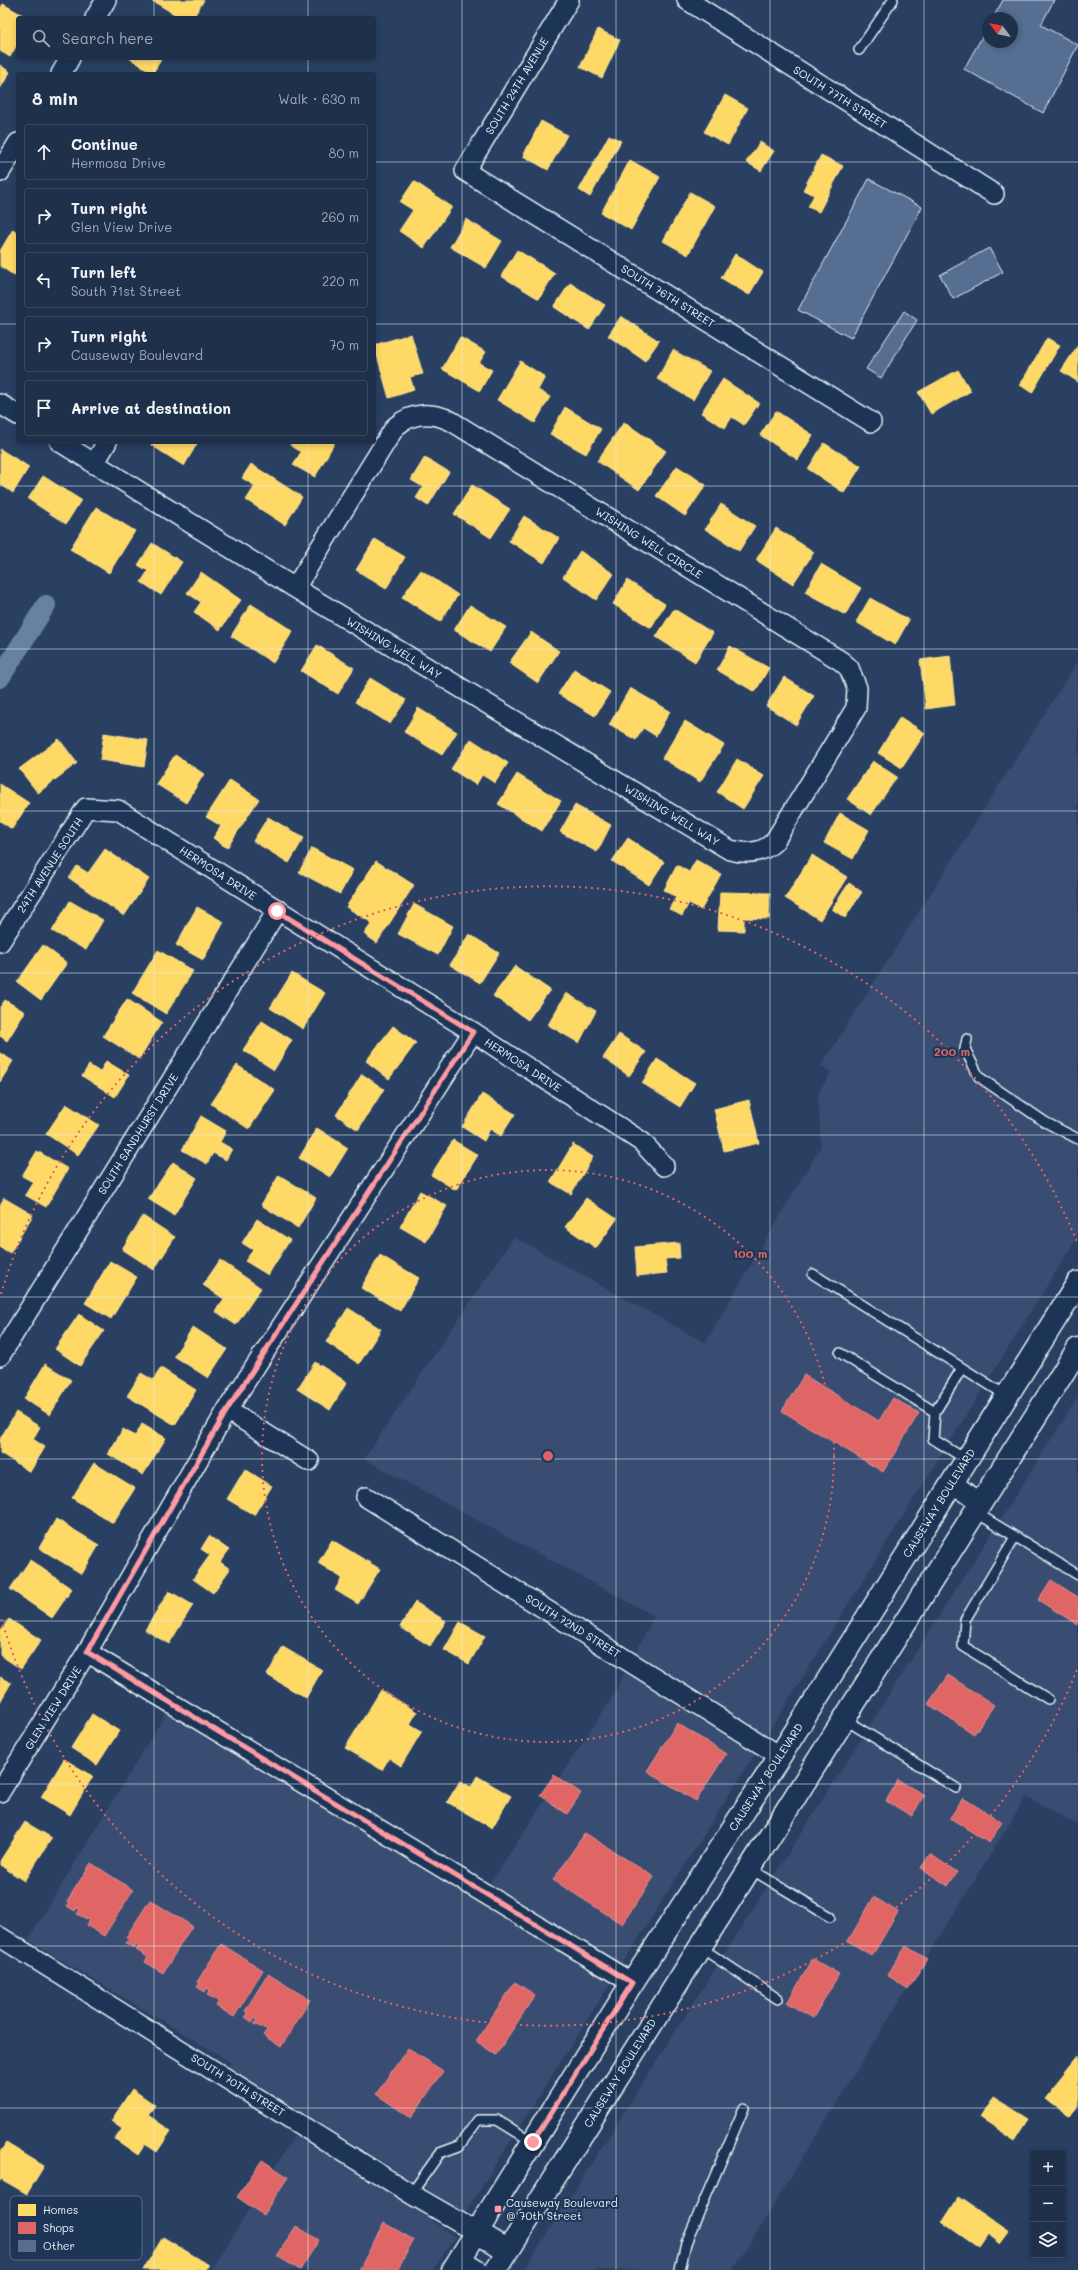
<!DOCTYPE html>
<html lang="en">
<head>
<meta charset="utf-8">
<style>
	:root { --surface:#1f304a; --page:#273851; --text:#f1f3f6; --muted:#a1a9b5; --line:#3c4b62 }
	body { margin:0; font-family:Mali,sans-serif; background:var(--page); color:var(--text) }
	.controls { position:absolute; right:12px; bottom:12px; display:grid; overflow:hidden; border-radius:4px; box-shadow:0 2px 6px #0003 }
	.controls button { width:36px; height:36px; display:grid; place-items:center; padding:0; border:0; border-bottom:1px solid var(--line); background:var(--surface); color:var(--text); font:20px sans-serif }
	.compass { position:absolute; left:982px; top:12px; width:36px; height:36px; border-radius:50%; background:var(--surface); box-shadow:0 2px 6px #0003; rotate:302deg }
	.stop { position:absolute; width:12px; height:12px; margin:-9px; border:3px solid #ff9aa2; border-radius:50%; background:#fff }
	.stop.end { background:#ff9aa2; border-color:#fff; box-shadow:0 1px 4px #0008 }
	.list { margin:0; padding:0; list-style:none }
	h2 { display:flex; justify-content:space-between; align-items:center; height:52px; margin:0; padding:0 16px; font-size:17px }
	h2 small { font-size:13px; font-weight:400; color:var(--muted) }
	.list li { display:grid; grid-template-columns:26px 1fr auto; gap:12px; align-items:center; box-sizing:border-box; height:56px; margin:0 8px 8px; padding:0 8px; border:1px solid var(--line); border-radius:4px }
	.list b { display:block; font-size:15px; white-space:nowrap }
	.list p { margin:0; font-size:13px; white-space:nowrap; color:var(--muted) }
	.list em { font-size:13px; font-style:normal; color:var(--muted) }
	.icon { flex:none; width:22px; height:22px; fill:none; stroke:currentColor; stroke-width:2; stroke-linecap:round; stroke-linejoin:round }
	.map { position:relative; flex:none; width:1078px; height:2270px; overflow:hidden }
	.search { position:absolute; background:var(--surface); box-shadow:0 2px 6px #0003; left:16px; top:16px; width:360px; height:44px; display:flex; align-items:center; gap:10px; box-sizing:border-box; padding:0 14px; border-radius:4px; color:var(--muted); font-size:15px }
	.panel { position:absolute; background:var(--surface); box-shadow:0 2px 6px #0003; left:16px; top:72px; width:360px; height:372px; border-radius:4px }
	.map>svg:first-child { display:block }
</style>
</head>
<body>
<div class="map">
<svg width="1078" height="2270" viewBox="0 0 1078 2270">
	<rect width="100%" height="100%" fill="#294063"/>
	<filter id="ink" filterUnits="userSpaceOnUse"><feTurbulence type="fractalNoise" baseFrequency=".025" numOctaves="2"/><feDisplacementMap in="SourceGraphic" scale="8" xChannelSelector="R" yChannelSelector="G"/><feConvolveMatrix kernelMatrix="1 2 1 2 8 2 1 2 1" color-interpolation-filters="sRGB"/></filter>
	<g filter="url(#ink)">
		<path fill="#374e71" d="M1078,661V1236L766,1736L635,1654L654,1616L364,1459L514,1237L705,1343L821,1146L818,1094L831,1072L821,1066Z
			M1078,1397V1825L1026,1797L733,2270H524Z
			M626,1671L756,1752L621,1966L489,1885L610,1701Z
			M167,1712L611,1982L465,2213L228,2067L231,2062L28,1940Z
			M299,2128L455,2237L433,2270H212Z"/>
		<path fill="#ffd966" stroke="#f8e092" d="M151,0H204L193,18H181Z
			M3,4L28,18H18V43L10,57L0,51V9Z
			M598,29L620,40L602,78L580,67Z
			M129,58H162L153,73Z
			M0,65L10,72L0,89Z
			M725,95L748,108L728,145L704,132Z
			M541,121L567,135L548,170L523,156Z
			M609,135L621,141L590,197L579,190Z
			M760,142L774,151L761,171L746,162Z
			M821,155L843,166L819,212L808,207L814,195L803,190Z
			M630,160L660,177L631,230L601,213Z
			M414,181L452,207L424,248L399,231L413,210L400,202Z
			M690,192L715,206L688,255L663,241Z
			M466,219L502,241L486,268L450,247Z
			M13,229L18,233V278L0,266V251Z
			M517,250L555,273L539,299L501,276Z
			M735,254L763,272L749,295L721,278Z
			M570,283L605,305L589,330L554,307Z
			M621,316L659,341L645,361L608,336Z
			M411,334L423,374L410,377L414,390L389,398L374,345Z
			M460,337L486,352L479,363L492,370L480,391L442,369Z
			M1047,338L1060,345L1032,393L1020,385Z
			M1078,345V382L1061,371Z
			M673,350L710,371L693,400L657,379Z
			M520,361L545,377L538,390L550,397L535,423L497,400Z
			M958,370L971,391L931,414L918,392Z
			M723,379L759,403L744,425L732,417L725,428L701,413Z
			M565,407L601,429L586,454L550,434Z
			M776,411L813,435L798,460L760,435Z
			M624,422L666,451L639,490L597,461Z
			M152,442H198L184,466L151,445Z
			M292,442H335L315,477L293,465L301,452L290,445Z
			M824,443L861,466L844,493L808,469Z
			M0,449L29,467L13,493L0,484Z
			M425,457L449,472L428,506L416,498L423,487L411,480Z
			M251,464L302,497L285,525L246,500L255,486L242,478Z
			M677,466L706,485L685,516L656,496Z
			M43,476L81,500L66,524L28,499Z
			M472,485L510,509L491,538L454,514Z
			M721,504L755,526L739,551L705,529Z
			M96,507L135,531L109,573L70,549Z
			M524,516L559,538L544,563L509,541Z
			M776,528L814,552L793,584L756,560Z
			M375,539L405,557L386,589L356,570Z
			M152,543L182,562L161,595L141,582L148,571L138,565Z
			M580,551L614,574L596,600L563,577Z
			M821,564L861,588L845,615L805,592Z
			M421,570L458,595L440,622L402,597Z
			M201,572L241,600L220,630L194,612L201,602L187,593Z
			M627,580L665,604L651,628L613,604Z
			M870,598L909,620L895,645L856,622Z
			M251,604L293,631L273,663L231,636Z
			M470,605L506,627L490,652L454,630Z
			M674,609L713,633L695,662L656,637Z
			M531,632L559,651L538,683L509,663Z
			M317,645L354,668L338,694L301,671Z
			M730,646L769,668L755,692L717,670Z
			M950,656L955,705L926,709L920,660Z
			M574,669L610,692L595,716L558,694Z
			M784,677L814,696L796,725L766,706Z
			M370,678L406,700L390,724L355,702Z
			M630,688L670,711L656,736L643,728L636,740L609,725Z
			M418,708L457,732L442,755L404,732Z
			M900,717L925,733L902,768L878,753Z
			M685,721L724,745L700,782L662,758Z
			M104,733L148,740L144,767L100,760Z
			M59,739L77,763L38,793L19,769Z
			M471,739L508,763L495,783L482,775L476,785L451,769Z
			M175,755L204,774L186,803L156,784Z
			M737,759L764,776L743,809L717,792Z
			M873,761L897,777L871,815L847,799Z
			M517,774L561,801L542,831L498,804Z
			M230,780L259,799L227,848L213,838L221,826L206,817Z
			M0,784L29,803L12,829L0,821Z
			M575,805L611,825L597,852L560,832Z
			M840,813L869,830L853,859L824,843Z
			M268,817L304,838L289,863L253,841Z
			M628,838L664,862L649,885L612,861Z
			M312,848L353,870L340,894L299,872Z
			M105,849L149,879L124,916L69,878L77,866L88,873Z
			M812,855L847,877L820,920L785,898Z
			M696,860L721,874L701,910L689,903L682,916L669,909L676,897L664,890L677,865L689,872Z
			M376,861L414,885L377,943L364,934L372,923L346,907Z
			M849,883L862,892L845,918L832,909Z
			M720,892L770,893L769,919L744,918V931L718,930Z
			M70,901L103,920L86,950L52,931Z
			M414,904L453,926L438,955L398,934Z
			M197,907L224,922L203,960L176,945Z
			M469,934L499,953L480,983L450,965Z
			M43,945L67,963L41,1000L17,982Z
			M158,950L193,971L166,1014L132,993Z
			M515,966L550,990L528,1020L493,996Z
			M292,973L325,993L303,1029L270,1008Z
			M566,993L596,1011L579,1043L548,1025Z
			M127,999L162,1022L139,1059L103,1036Z
			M5,1000L25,1012L7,1041L0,1036V1007Z
			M262,1021L292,1040L274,1070L243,1050Z
			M393,1026L416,1043L389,1079L366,1061Z
			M619,1034L646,1052L629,1076L603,1058Z
			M0,1053L13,1061L0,1082Z
			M657,1059L695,1083L680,1107L642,1083Z
			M106,1061L129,1075L115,1097L82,1076L89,1065L100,1072Z
			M237,1065L275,1090L249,1129L211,1104Z
			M362,1074L384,1089L358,1130L336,1115Z
			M482,1094L515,1114L501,1136L490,1129L484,1141L462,1127Z
			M749,1100L759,1143L724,1151L714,1109Z
			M66,1104L99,1125L78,1155L46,1134Z
			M201,1116L226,1131L220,1142L232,1149L226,1160L213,1153L207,1164L182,1150Z
			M317,1128L348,1148L330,1177L299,1158Z
			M453,1140L478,1155L456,1190L431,1175Z
			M573,1144L593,1157L571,1194L550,1182Z
			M37,1151L68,1169L46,1207L25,1195L33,1182L22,1176Z
			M173,1162L197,1178L174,1215L148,1199Z
			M279,1175L316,1198L298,1228L261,1205Z
			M420,1191L447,1206L426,1242L400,1227Z
			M4,1198L33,1215L10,1253L0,1247V1205Z
			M586,1198L617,1219L596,1248L565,1227Z
			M143,1216L175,1237L154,1270L122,1249Z
			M257,1219L290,1240L268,1275L245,1261L253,1250L242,1243Z
			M679,1243L680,1258L665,1259L667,1273L637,1276L635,1247Z
			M380,1255L419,1278L400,1311L361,1288Z
			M220,1260L261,1288L236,1325L215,1311L224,1299L203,1285Z
			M110,1261L137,1277L111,1319L85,1303Z
			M348,1308L381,1329L359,1364L326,1342Z
			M79,1314L104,1331L80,1366L55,1349Z
			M193,1327L227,1349L208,1378L174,1356Z
			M315,1362L347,1382L330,1410L297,1389Z
			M45,1364L71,1380L50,1415L24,1399Z
			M161,1368L196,1390L175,1425L127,1396L141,1373L153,1380Z
			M16,1412L40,1427L33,1439L45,1447L30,1472L0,1453V1439Z
			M142,1424L166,1438L143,1475L108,1454L123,1429L135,1436Z
			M94,1463L135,1488L113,1523L72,1498Z
			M245,1469L272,1486L254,1515L227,1499Z
			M56,1519L99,1545L82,1574L39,1548Z
			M209,1536L229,1550L220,1562L230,1569L213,1593L193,1579L210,1555L201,1549Z
			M332,1540L380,1569L358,1604L335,1590L342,1578L318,1563Z
			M30,1560L72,1589L52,1618L10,1589Z
			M169,1591L193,1605L169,1644L145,1630Z
			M415,1602L446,1621L430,1646L400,1627Z
			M9,1619L41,1640L21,1669L0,1655V1632Z
			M460,1622L485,1636L469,1664L444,1650Z
			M283,1647L322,1670L306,1698L267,1675Z
			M0,1677L11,1683L0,1702Z
			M381,1690L417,1712L410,1724L422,1731L401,1766L389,1758L382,1770L345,1748Z
			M92,1714L119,1731L97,1765L71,1748Z
			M64,1759L93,1776L70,1815L41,1797Z
			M477,1776L511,1796L492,1828L447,1802L460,1781L471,1787Z
			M25,1822L52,1838L24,1881L0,1865V1861Z
			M1078,2056V2105L1068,2117L1044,2098Z
			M132,2089L155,2105L148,2115L171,2131L157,2152L145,2144L138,2155L115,2139L122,2129L111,2121Z
			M993,2097L1029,2119L1015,2141L980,2118Z
			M6,2143L44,2166L27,2194L1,2179L0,2181V2152Z
			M958,2197L1009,2232L1000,2244L988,2235L979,2248L942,2222Z
			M163,2237L209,2265L205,2270H143Z"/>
		<path fill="#e06666" stroke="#e29092" d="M804,1375L879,1421L893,1398L919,1413L883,1472L782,1411Z
			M1051,1580L1078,1597V1625L1038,1600Z
			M948,1675L994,1705L974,1734L928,1704Z
			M677,1723L726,1754L696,1801L647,1771Z
			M554,1775L581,1793L567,1814L540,1795Z
			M898,1780L924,1795L912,1816L886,1801Z
			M963,1798L1002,1822L989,1843L950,1818Z
			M585,1833L654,1877L622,1924L553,1880Z
			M930,1854L957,1872L948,1886L921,1868Z
			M91,1863L133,1890L104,1936L86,1925L89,1920L77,1914L80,1909L77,1908L75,1911L67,1906L70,1902L67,1901Z
			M874,1897L898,1912L872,1956L848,1941Z
			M150,1900L192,1926L163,1973L145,1962L148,1957L136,1950L139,1946L136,1944L134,1948L126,1943L129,1939L126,1937Z
			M221,1944L263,1970L234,2017L216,2006L219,2001L207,1995L210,1990L207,1988L205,1992L197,1987L200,1983L197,1982Z
			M906,1946L927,1959L908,1989L887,1975Z
			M813,1959L839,1974L813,2018L787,2003Z
			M268,1974L310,2000L281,2047L263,2035L267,2030L254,2024L257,2020L254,2018L252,2022L245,2017L247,2013L245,2011Z
			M515,1982L535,1995L496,2055L476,2041Z
			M408,2048L443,2071L411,2118L376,2094Z
			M262,2160L288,2177L263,2215L237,2197Z
			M384,2223L414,2240L397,2270H359Z
			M296,2226L319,2240L300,2270L277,2256Z"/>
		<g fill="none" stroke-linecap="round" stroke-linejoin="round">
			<path stroke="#6681a1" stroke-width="20" d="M0,678L46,605"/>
		</g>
		<path fill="#576e91" stroke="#e8f1f8" d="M1003,0H1054L1041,25L1078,45L1043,113L964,69L988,26V42H1012V18H993Z
			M869,179L922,207L851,338L798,310Z
			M989,248L1003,272L953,299L940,275Z
			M904,311L917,320L881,378L866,369Z"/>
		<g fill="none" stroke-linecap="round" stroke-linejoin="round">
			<g stroke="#e8f1f8" stroke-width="12">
				<path id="service" d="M859,50L893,0
					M967,1039L965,1049L979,1077L1045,1122L1078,1139
					M813,1274L1007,1396
					M840,1353L935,1412L962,1368
					M935,1412L933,1439L967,1460
					M975,1512L1078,1575
					M1015,1537L965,1620L963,1646L1048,1699
					M844,1719L956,1788
					M749,1868L830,1917
					M700,1947L778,1999
					M411,2194L440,2153L459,2146L478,2120H497L533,2142
					M680,2270L686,2243L744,2108"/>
			</g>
			<g stroke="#e8f1f8" stroke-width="22">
				<path id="minor" d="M569,0L465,171L871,422
					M687,0L994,194
					M95,18L106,0
					M61,74L70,58
					M0,172L18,143
					M0,404L18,415
					M60,442L295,588L730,850C746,854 761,854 774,842L856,708L857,688L849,668L841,661L451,421C432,412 412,412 395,427L295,588
					M94,464L107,442
					M0,942L86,808L118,810L473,1032L642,1142L664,1166
					M0,1356L277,911
					M227,1410L309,1461
					M952,1483L981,1503
					M366,1497L780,1756
					M87,1652L632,1983
					M0,1792L87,1652L227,1410L473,1032
					M0,1937L411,2194L477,2232"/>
			</g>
			<g stroke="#e8f1f8" stroke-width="25">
				<path id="secondary" d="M477,2232L508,2251
					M460,2260L476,2270
					M453,2270L632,1983L780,1756L1078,1283
					M496,2270L1078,1349"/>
			</g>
			<use href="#service" stroke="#1d3557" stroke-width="9"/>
			<use href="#minor" stroke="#1d3557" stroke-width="19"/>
			<use href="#secondary" stroke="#1d3557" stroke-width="22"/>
		</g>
	</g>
	<g fill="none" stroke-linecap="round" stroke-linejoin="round" filter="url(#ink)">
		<path stroke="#ff9aa2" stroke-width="5" d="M277,911L473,1032L227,1410L87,1652L632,1983L533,2142"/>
	</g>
	<path fill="none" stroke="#e8f1f8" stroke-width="1" stroke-opacity="0.55" d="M154,0V18M308,0V18M462,0V2270M616,0V2270M770,0V2270M924,0V2270M154,58V74M308,58V74M0,162H18M374,162H1078M0,324H18M374,324H1078M154,442V2270M308,442V2270M0,486H1078M0,649H1078M0,811H1078M0,973H1078M0,1135H1078M0,1297H1078M0,1459H1078M0,1621H1078M0,1784H1078M0,1946H1078M0,2108H1078"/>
	<g fill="none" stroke="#db6466" stroke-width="2" stroke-dasharray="2 4">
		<circle cx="548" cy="1456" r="286"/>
		<path d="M1077 1670A571 571 0 0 1 1 1618M1 1294A571 571 0 0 1 1077 1242"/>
	</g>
	<rect fill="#ff9aa2" stroke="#1d3557" stroke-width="1.5" x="494" y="2205" width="8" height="8" rx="2"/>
	<g text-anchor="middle" stroke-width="4" stroke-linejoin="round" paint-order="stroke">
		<g font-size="11" fill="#e8f1f8" stroke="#1d3557">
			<text transform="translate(517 86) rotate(-59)" y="4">SOUTH 24TH AVENUE</text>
			<text transform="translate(840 97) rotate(32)" y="4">SOUTH 77TH STREET</text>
			<text transform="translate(668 296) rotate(32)" y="4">SOUTH 76TH STREET</text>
			<text transform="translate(649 543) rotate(32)" y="4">WISHING WELL CIRCLE</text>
			<text transform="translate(394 648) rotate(31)" y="4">WISHING WELL WAY</text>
			<text transform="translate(672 815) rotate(31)" y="4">WISHING WELL WAY</text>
			<text transform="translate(50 865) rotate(-57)" y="4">24TH AVENUE SOUTH</text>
			<text transform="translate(218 873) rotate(33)" y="4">HERMOSA DRIVE</text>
			<text transform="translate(523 1065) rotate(33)" y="4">HERMOSA DRIVE</text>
			<text transform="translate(138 1134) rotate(-58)" y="4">SOUTH SANDHURST DRIVE</text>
			<text transform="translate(939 1503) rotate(-58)" y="4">CAUSEWAY BOULEVARD</text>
			<text transform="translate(573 1626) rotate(32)" y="4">SOUTH 72ND STREET</text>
			<text transform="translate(53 1708) rotate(-58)" y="4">GLEN VIEW DRIVE</text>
			<text transform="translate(766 1777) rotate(-57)" y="4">CAUSEWAY BOULEVARD</text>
			<text transform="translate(620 2073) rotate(-58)" y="4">CAUSEWAY BOULEVARD</text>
			<text transform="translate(238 2085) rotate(32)" y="4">SOUTH 70TH STREET</text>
		</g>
		<g font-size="11" fill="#e8f1f8" stroke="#1d3557" text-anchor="start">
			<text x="506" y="2207">Causeway Boulevard<tspan x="506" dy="13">@ 70th Street</tspan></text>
		</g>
	</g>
	<rect x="10" y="2196" width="132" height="64" rx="6" fill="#1d3557" stroke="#5a6d87" stroke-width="1"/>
	<rect x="18" y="2204" width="18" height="12" fill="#ffd966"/>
	<rect x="18" y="2222" width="18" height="12" fill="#e06666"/>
	<rect x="18" y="2240" width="18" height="12" fill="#576e91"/>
	<g font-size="11" fill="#e8f1f8">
		<text x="43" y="2214">Homes</text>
		<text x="43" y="2232">Shops</text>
		<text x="43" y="2250">Other</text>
	</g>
	<circle cx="548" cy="1456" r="6" fill="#db6466" stroke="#1d3557" stroke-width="2"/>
	<g font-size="12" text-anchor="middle" font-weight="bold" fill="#db6466" stroke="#1d3557" stroke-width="4" stroke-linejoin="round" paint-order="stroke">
		<text x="952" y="1056">200 m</text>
		<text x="750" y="1258">100 m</text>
	</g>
</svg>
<div class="controls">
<button>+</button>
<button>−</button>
<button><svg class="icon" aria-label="layers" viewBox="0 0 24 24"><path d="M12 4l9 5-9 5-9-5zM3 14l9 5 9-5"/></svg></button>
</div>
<svg class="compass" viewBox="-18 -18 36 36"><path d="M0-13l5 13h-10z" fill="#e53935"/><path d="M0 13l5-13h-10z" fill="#a1a9b5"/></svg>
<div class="stop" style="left:277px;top:911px"></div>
<div class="stop end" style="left:533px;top:2142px"></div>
<div class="search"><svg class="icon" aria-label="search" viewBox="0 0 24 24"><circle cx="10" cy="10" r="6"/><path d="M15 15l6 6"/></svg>Search here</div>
<section class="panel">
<h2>8 min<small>Walk · 630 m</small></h2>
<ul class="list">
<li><svg class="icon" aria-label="ahead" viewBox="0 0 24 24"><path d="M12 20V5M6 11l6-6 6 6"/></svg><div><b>Continue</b><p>Hermosa Drive</p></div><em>80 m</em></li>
<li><svg class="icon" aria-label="right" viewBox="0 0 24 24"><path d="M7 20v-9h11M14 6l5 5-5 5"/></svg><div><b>Turn right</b><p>Glen View Drive</p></div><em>260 m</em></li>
<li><svg class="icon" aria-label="left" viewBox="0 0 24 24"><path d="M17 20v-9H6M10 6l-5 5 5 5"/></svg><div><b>Turn left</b><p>South 71st Street</p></div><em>220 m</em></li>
<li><svg class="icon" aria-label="right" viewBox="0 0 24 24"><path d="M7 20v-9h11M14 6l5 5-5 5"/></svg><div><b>Turn right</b><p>Causeway Boulevard</p></div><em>70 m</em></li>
<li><svg class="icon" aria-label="arrive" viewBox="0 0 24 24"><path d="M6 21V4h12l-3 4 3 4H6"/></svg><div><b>Arrive at destination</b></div></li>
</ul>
</section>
</div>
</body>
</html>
